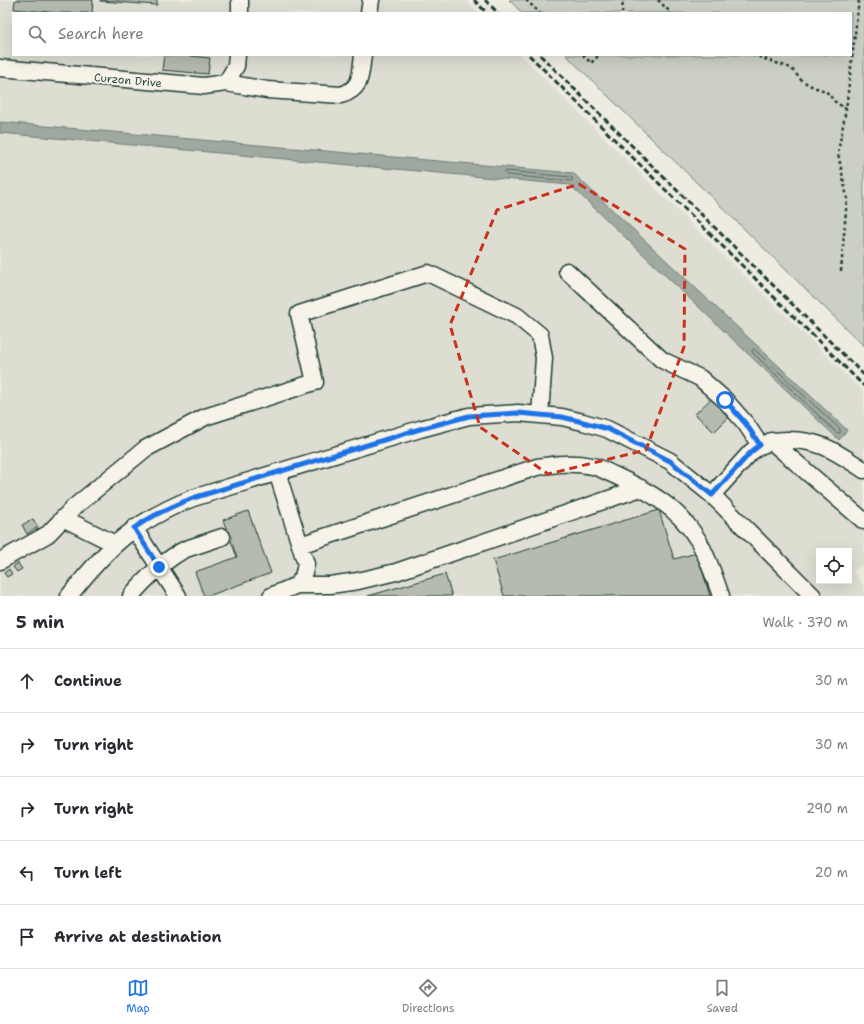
<!DOCTYPE html>
<html lang="en">
<head>
<meta charset="utf-8">
<style>
	:root { --surface:#fff; --page:#f2f2f3; --text:#2b2b33; --muted:#7c7c81; --line:#e1e1e2; --accent:#1a73e8 }
	body { margin:0; font-family:"Shantell Sans",sans-serif; background:var(--page); color:var(--text) }
	.controls { position:absolute; right:12px; bottom:12px; display:grid; overflow:hidden; border-radius:0px; box-shadow:0 4px 16px #0002 }
	.controls button { width:36px; height:36px; display:grid; place-items:center; padding:0; border:0; border-bottom:1px solid var(--line); background:var(--surface); color:var(--text); font:20px sans-serif }
	.stop { position:absolute; width:12px; height:12px; margin:-9px; border:3px solid #1a73e8; border-radius:50%; background:#fff }
	.stop.end { background:#1a73e8; border-color:#fff; box-shadow:0 1px 4px #0008 }
	.list { margin:0; padding:0; list-style:none }
	h2 { display:flex; justify-content:space-between; align-items:center; height:52px; margin:0; padding:0 16px; font-size:17px }
	h2 small { font-size:13px; font-weight:400; color:var(--muted) }
	.list li { display:grid; grid-template-columns:26px 1fr auto; gap:12px; align-items:center; box-sizing:border-box; height:64px; padding:0 16px; border-top:1px solid var(--line) }
	.list b { display:block; font-size:15px; white-space:nowrap }
	.list em { font-size:13px; font-style:normal; color:var(--muted) }
	.icon { flex:none; width:22px; height:22px; fill:none; stroke:currentColor; stroke-width:2; stroke-linecap:round; stroke-linejoin:round }
	.map { position:relative; flex:none; width:864px; height:596px; overflow:hidden }
	.search { position:absolute; background:var(--surface); box-shadow:0 4px 16px #0002; left:12px; right:12px; top:12px; height:44px; display:flex; align-items:center; gap:10px; box-sizing:border-box; padding:0 14px; border-radius:0px; color:var(--muted); font-size:15px }
	.sheet { height:372px; background:var(--surface) }
	nav { display:flex; justify-content:space-around; align-items:center; box-sizing:border-box; height:56px; border-top:1px solid var(--line); background:var(--surface); font-size:11px; color:var(--muted) }
	nav a { display:grid; justify-items:center; gap:2px }
	nav .on { color:var(--accent) }
	.map>svg:first-child { display:block }
</style>
</head>
<body>
<div class="map">
<svg width="864" height="596" viewBox="0 0 864 596">
	<rect width="100%" height="100%" fill="#eeece1"/>
	<filter id="ink" filterUnits="userSpaceOnUse"><feTurbulence type="fractalNoise" baseFrequency=".025" numOctaves="2"/><feDisplacementMap in="SourceGraphic" scale="8" xChannelSelector="R" yChannelSelector="G"/><feConvolveMatrix kernelMatrix="1 2 1 2 8 2 1 2 1" color-interpolation-filters="sRGB"/></filter>
	<g filter="url(#ink)">
		<path fill="#ddddd2" fill-rule="evenodd" d="M0,0H466L479,13H13V55H521L678,211L864,392V565L852,570L864,587V596H0ZM819,551H849V581H819Z"/>
		<path fill="#cccfc4" stroke="#76867c" d="M509,0H864V346L566,55H851V13H522Z"/>
		<path fill="#9fa99f" stroke="#6c7e74" d="M0,122L573,173L847,430L839,440L570,185L0,133Z"/>
		<g fill="none" stroke-linecap="round" stroke-linejoin="round">
			<path stroke="#52685f" stroke-width="1" d="M506,171L571,177L573,179L571,181L507,175L505,173Z
				M754,349L840,429V433H837L753,353L752,351Z"/>
		</g>
		<path fill="#b5bbb0" stroke="#1f3d34" d="M15,0H93L92,13H59L14,9Z
			M100,0H157V5L100,1Z
			M164,55H182L210,58L208,74L162,70Z
			M714,396L732,414L714,432L695,414Z
			M659,510L674,559L697,553L710,596H504L493,560Z
			M248,511L271,573L208,596H204L195,572L237,557L223,520Z
			M33,519L38,527L27,534L22,525Z
			M18,563L22,569L17,572L13,567Z
			M9,569L12,574L7,577L4,573Z
			M445,574L452,596H368Z"/>
		<g fill="none" stroke-linecap="round" stroke-linejoin="round">
			<g stroke="#1f3d34" stroke-width="19">
				<path id="minor" d="M240,13V0
					M369,13L371,0
					M0,68L204,86L226,83L236,66L237,55
					M226,83L267,90L341,95C363,88 360,74 363,55
					M567,271L662,360L700,378L725,400L746,424L760,445
					M771,441L864,521
					M712,495L751,452C761,444 772,440 785,440C820,439 836,452 864,470
					M63,518L115,544
					M134,528L178,596
					M300,545L537,467C556,464 573,462 592,466C599,467 607,472 614,475C647,490 678,507 698,540C708,557 714,576 721,596
					M0,561L48,534L73,508L145,449L205,417L315,382L299,314L428,273L517,316L540,335L544,358L540,415
					M297,585H330L358,581L396,572L641,488
					M69,596C107,548 134,521 193,498L420,429L469,416L518,413L562,417L583,422L607,429L670,461L712,495L813,596
					M131,596C143,581 168,557 186,549C198,545 210,541 222,537
					M271,596L297,585L303,577L306,564L277,472"/>
			</g>
			<path stroke="#1f3d34" stroke-width="2.5" stroke-dasharray="3 3" stroke-linecap="butt" d="M526,0L540,13
				M658,0L671,13
				M622,13L623,0
				M583,55L591,63L599,55
				M753,55L791,68L801,80L813,87L826,91L834,101L846,109
				M841,271L847,198L838,153L846,109L859,0"/>
			<use href="#minor" stroke="#f7f3e8" stroke-width="16"/>
			<path stroke="#1f3d34" stroke-width="3" stroke-dasharray="6 3" stroke-linecap="butt" d="M474,0L487,13
				M485,0L498,13
				M529,55L864,386
				M540,55L864,375"/>
		</g>
	</g>
	<g fill="none" stroke-linecap="round" stroke-linejoin="round" filter="url(#ink)">
		<path stroke="#1a73e8" stroke-width="5" d="M159,567L134,528C153,515 172,506 193,498L420,429L469,416L518,413L562,417L583,422L608,429L670,461L712,495L751,452L760,445L746,424L725,400"/>
	</g>
	<path fill="none" stroke="#c8321e" stroke-width="3" stroke-dasharray="8 5" stroke-linejoin="round" d="M579,184L685,249L684,347L646,450L548,474L480,427L450,325L497,210Z"/>
	<g text-anchor="middle" stroke-width="4" stroke-linejoin="round" paint-order="stroke">
		<g font-size="11" fill="#1f3d34" stroke="#f7f3e8">
			<text transform="translate(128 80) rotate(5)" y="4">Curzon Drive</text>
		</g>
	</g>
</svg>
<div class="controls">
<button><svg class="icon" aria-label="locate" viewBox="0 0 24 24"><circle cx="12" cy="12" r="6"/><path d="M12 2v4M12 18v4M2 12h4M18 12h4"/></svg></button>
</div>
<div class="stop" style="left:725px;top:400px"></div>
<div class="stop end" style="left:159px;top:567px"></div>
<div class="search"><svg class="icon" aria-label="search" viewBox="0 0 24 24"><circle cx="10" cy="10" r="6"/><path d="M15 15l6 6"/></svg>Search here</div>
</div>
<section class="sheet">
<h2>5 min<small>Walk · 370 m</small></h2>
<ul class="list">
<li><svg class="icon" aria-label="ahead" viewBox="0 0 24 24"><path d="M12 20V5M6 11l6-6 6 6"/></svg><div><b>Continue</b></div><em>30 m</em></li>
<li><svg class="icon" aria-label="right" viewBox="0 0 24 24"><path d="M7 20v-9h11M14 6l5 5-5 5"/></svg><div><b>Turn right</b></div><em>30 m</em></li>
<li><svg class="icon" aria-label="right" viewBox="0 0 24 24"><path d="M7 20v-9h11M14 6l5 5-5 5"/></svg><div><b>Turn right</b></div><em>290 m</em></li>
<li><svg class="icon" aria-label="left" viewBox="0 0 24 24"><path d="M17 20v-9H6M10 6l-5 5 5 5"/></svg><div><b>Turn left</b></div><em>20 m</em></li>
<li><svg class="icon" aria-label="arrive" viewBox="0 0 24 24"><path d="M6 21V4h12l-3 4 3 4H6"/></svg><div><b>Arrive at destination</b></div></li>
</ul>
</section>
<nav>
<a class="on"><svg class="icon" aria-label="map" viewBox="0 0 24 24"><path d="M3 6l6-2 6 2 6-2v14l-6 2-6-2-6 2zM9 4v14M15 6v14"/></svg>Map</a>
<a><svg class="icon" aria-label="directions" viewBox="0 0 24 24"><path d="M12 3l9 9-9 9-9-9zM9 14v-3h6M13 9l2 2-2 2"/></svg>Directions</a>
<a><svg class="icon" aria-label="saved" viewBox="0 0 24 24"><path d="M7 4h10v16l-5-4-5 4z"/></svg>Saved</a>
</nav>
</body>
</html>
